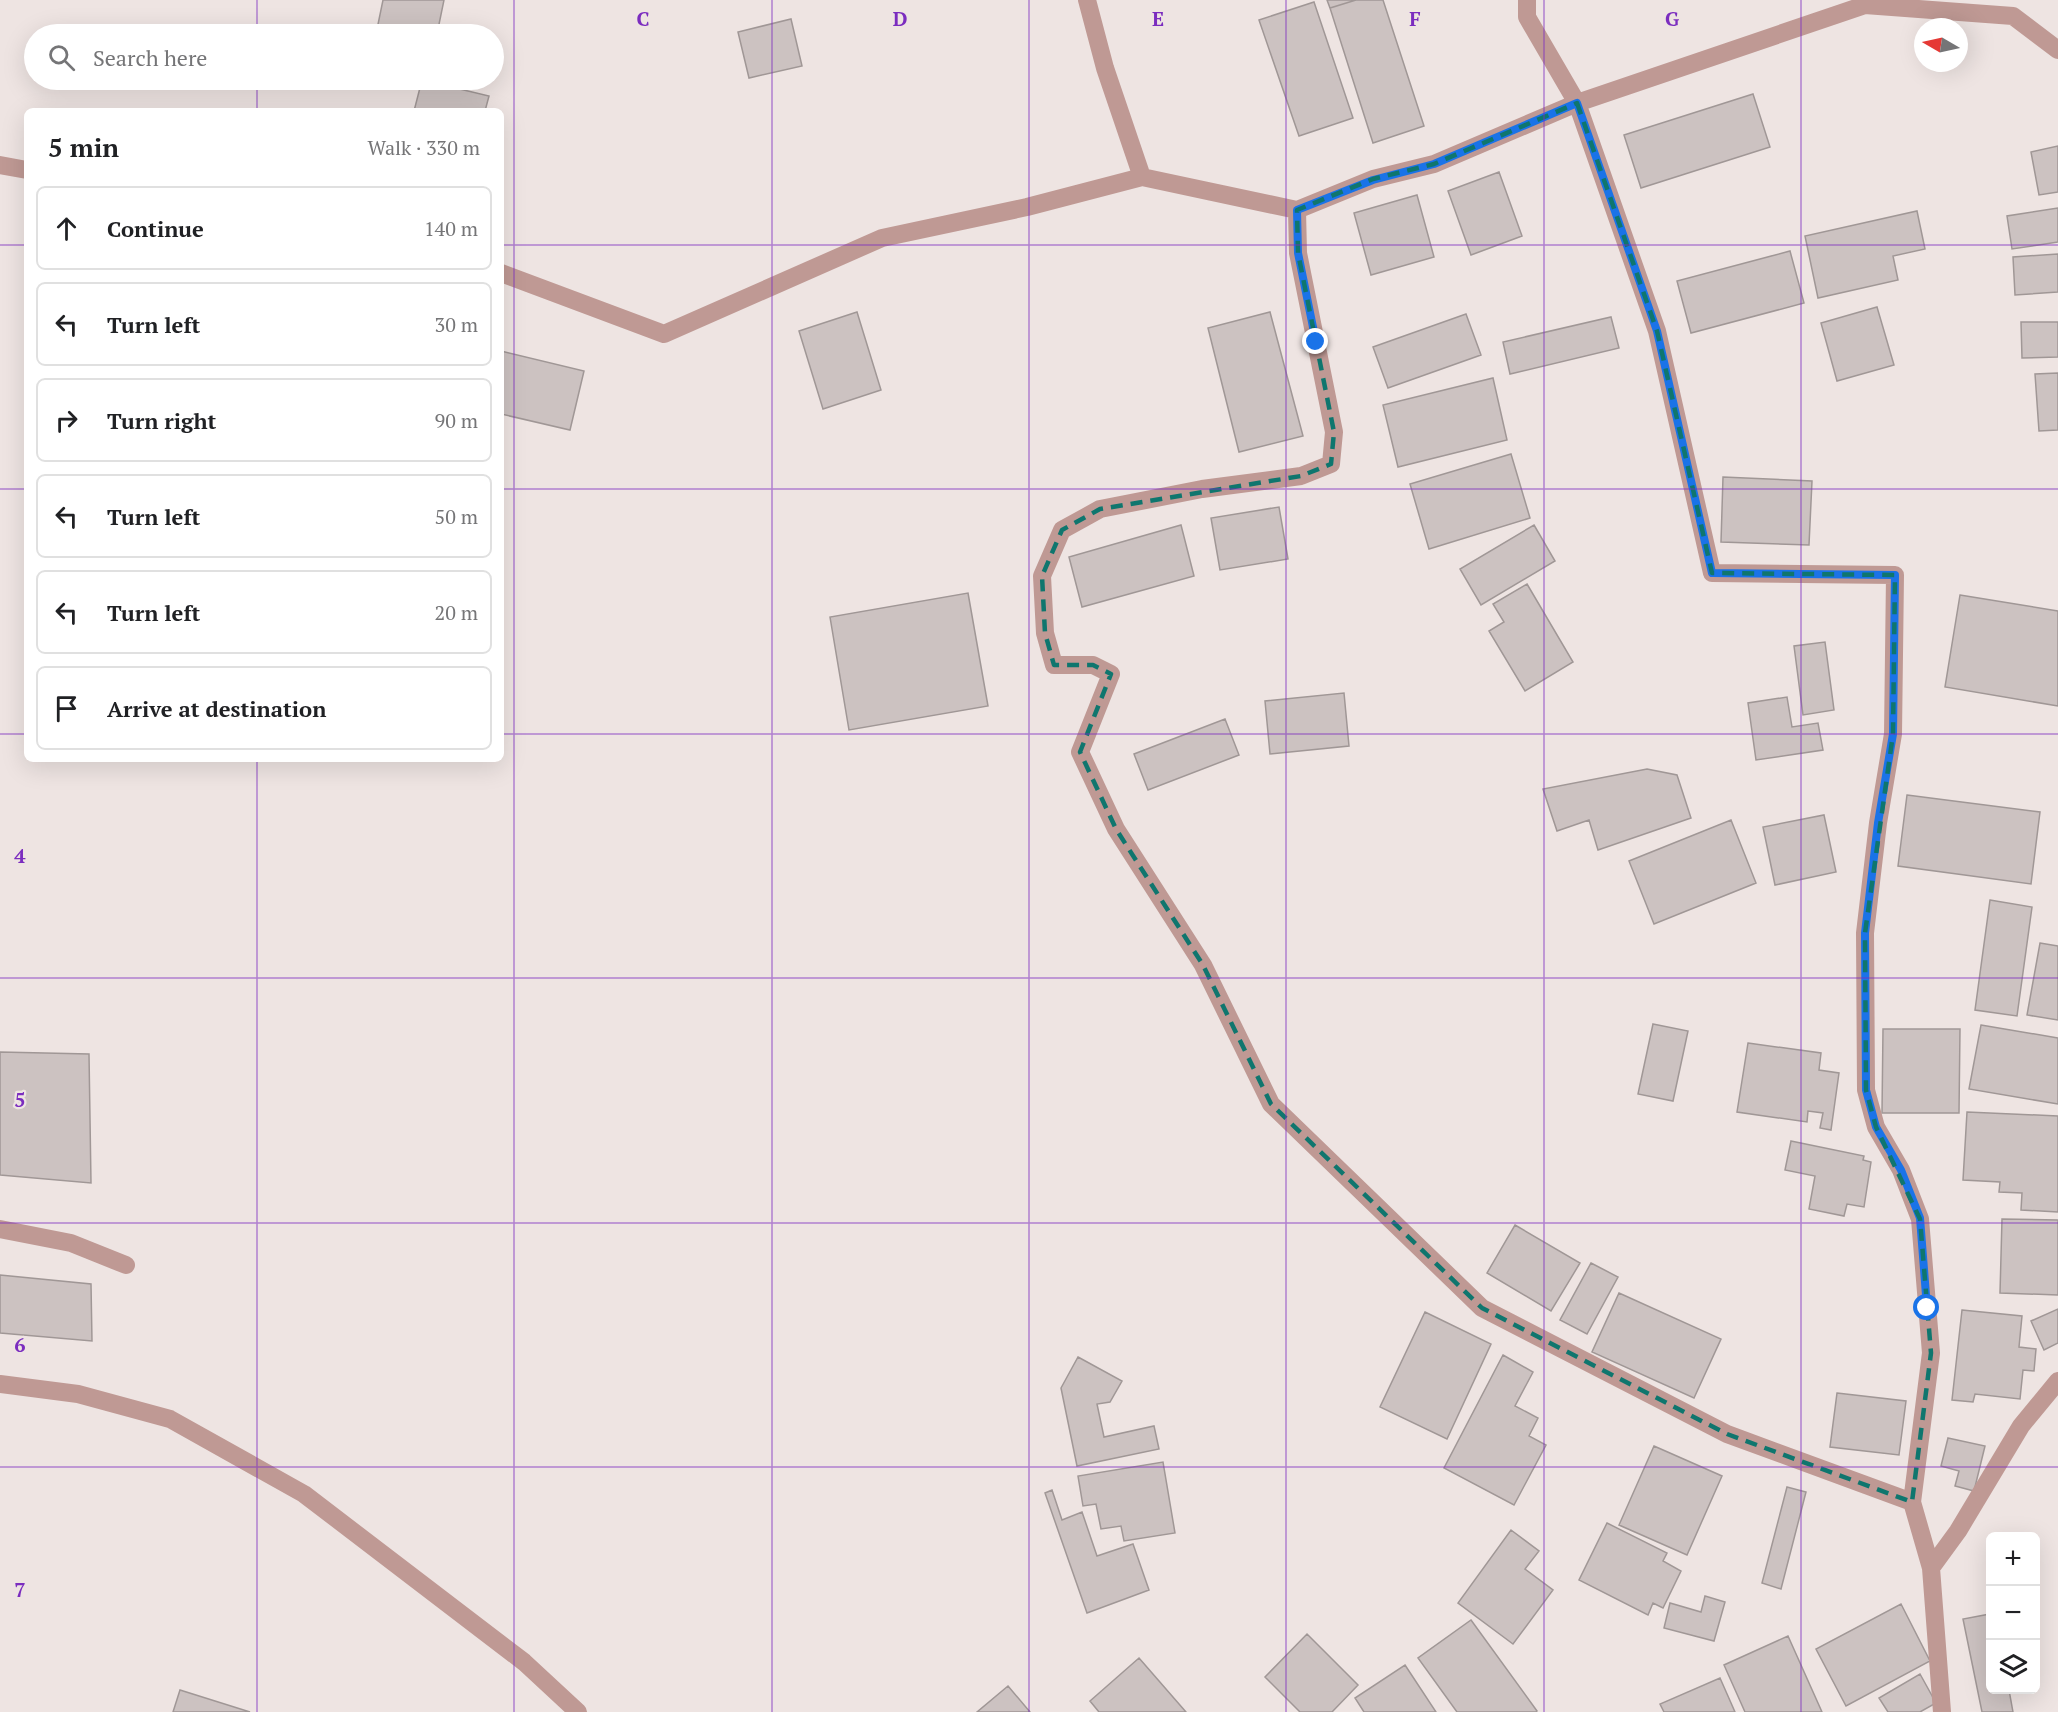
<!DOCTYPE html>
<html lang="en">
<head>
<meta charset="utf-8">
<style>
	:root { --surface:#fff; --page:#f6f6f6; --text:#202124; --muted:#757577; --line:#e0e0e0 }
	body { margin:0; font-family:"PT Serif",serif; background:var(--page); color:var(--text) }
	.controls { position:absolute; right:18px; bottom:18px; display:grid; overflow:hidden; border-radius:9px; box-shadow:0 6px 24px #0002 }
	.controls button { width:54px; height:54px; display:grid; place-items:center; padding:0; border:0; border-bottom:2px solid var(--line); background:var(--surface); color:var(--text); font:30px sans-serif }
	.compass { position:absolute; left:1914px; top:18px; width:54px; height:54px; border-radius:50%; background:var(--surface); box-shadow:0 6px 24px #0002; rotate:279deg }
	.stop { position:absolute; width:18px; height:18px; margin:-14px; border:4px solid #1a73e8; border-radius:50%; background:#fff }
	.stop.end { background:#1a73e8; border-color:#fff; box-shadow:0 2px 6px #0008 }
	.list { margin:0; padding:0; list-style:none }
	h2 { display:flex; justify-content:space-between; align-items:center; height:78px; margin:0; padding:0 24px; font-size:26px }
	h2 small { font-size:20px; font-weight:400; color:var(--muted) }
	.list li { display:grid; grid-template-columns:39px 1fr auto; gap:18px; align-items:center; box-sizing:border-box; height:84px; margin:0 12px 12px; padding:0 12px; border:2px solid var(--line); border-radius:9px }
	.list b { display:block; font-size:22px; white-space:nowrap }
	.list em { font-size:20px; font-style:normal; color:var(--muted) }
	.icon { flex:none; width:33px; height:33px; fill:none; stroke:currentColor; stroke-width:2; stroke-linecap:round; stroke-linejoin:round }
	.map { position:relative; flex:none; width:2058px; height:1712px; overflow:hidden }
	.search { position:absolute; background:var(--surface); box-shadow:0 6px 24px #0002; left:24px; top:24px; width:480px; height:66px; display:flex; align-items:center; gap:15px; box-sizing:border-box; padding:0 21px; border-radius:33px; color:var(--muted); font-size:22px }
	.panel { position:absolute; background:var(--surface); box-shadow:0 6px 24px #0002; left:24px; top:108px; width:480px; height:654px; border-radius:9px }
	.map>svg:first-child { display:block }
</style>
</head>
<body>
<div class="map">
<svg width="2058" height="1712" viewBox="0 0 2058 1712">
	<rect width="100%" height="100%" fill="#eee4e2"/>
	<path fill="#ccc2c1" stroke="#a09796" stroke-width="1.5" d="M383,0H444L437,34H376Z
		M1327,0H1356L1330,8Z
		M1356,0H1383L1424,126L1373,143L1330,8Z
		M1314,2L1353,118L1299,136L1259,20Z
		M791,19L802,66L749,78L738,32Z
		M422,80L489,96L485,111H414Z
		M1753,94L1770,147L1641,188L1624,135Z
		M2058,146V192L2039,195L2031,152Z
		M1499,172L1522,236L1471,255L1448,191Z
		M1417,195L1434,257L1371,275L1354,213Z
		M2058,208V242L2012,249L2007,216Z
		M1917,211L1925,249L1893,256L1898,280L1818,298L1805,236Z
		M1790,251L1804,303L1691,333L1677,281Z
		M2058,254V292L2015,295L2013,257Z
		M1877,307L1894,365L1837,381L1821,323Z
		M857,312L881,390L823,409L799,331Z
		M1270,312L1303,436L1239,452L1208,328Z
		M1466,314L1481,355L1388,388L1373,347Z
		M1611,317L1619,348L1510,374L1503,342Z
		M2021,322H2058V357L2022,358Z
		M501,351L584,371L570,430L501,414Z
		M2058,373V430L2039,431L2035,374Z
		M1493,378L1507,440L1398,467L1383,405Z
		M1511,454L1530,518L1429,549L1410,484Z
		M1723,477L1812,481L1809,545L1721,542Z
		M1279,507L1288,559L1220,570L1211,518Z
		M1181,525L1194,576L1082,607L1069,557Z
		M1534,525L1555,561L1481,605L1460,569Z
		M1527,584L1573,662L1525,691L1489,631L1504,622L1493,604Z
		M968,593L988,706L849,730L830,617Z
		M1960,595L2058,611V706L1945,687Z
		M1825,642L1834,710L1803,715L1794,646Z
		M1344,693L1349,746L1270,754L1265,701Z
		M1787,697L1792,727L1818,723L1823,750L1756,760L1748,703Z
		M1225,719L1239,755L1148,790L1134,754Z
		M1647,769L1677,775L1691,818L1598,850L1589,820L1557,831L1543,789Z
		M1907,795L2040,812L2031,884L1898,866Z
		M1824,815L1836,872L1775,885L1763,827Z
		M1731,820L1756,883L1654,924L1629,861Z
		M1990,900L2032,907L2017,1016L1975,1010Z
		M2040,943L2058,946V1020L2027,1015Z
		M1653,1024L1688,1031L1673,1101L1638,1094Z
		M1981,1025L2058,1038V1104L1969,1089Z
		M1883,1029H1960L1959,1113H1882Z
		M1748,1043L1821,1053L1819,1070L1839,1073L1831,1130L1820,1128L1823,1113L1808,1111L1807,1122L1737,1112Z
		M0,1052L89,1054L91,1183L0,1175Z
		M1967,1112L2058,1116V1212L2021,1210L2022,1193L1999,1192L2000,1182L1963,1180Z
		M1791,1141L1864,1156L1863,1160L1871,1162L1864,1207L1847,1204L1844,1216L1809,1209L1815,1176L1785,1170Z
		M2002,1219L2058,1220V1295L2000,1293Z
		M1515,1225L1580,1263L1551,1311L1487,1273Z
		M1591,1263L1618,1277L1587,1334L1560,1320Z
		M0,1275L91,1284L92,1341L0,1333Z
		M1619,1293L1721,1339L1694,1398L1592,1352Z
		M2058,1309V1343L2044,1350L2031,1321Z
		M1962,1310L2022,1316L2019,1347L2036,1349L2034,1371L2023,1370L2020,1399L1975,1394L1973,1402L1952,1400Z
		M1425,1312L1491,1344L1447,1439L1380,1407Z
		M1503,1355L1533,1372L1515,1406L1538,1418L1529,1436L1546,1445L1514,1505L1444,1468Z
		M1078,1357L1122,1381L1110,1402L1097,1404L1104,1437L1154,1426L1159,1449L1077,1466L1061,1388Z
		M1837,1393L1906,1401L1899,1455L1830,1447Z
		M1948,1438L1985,1446L1974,1491L1955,1486L1959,1471L1941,1466Z
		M1654,1446L1722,1476L1687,1555L1619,1525Z
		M1163,1462L1175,1533L1124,1541L1121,1526L1101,1529L1096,1504L1083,1506L1078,1476Z
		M1787,1487L1806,1492L1781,1589L1762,1583Z
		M1052,1490L1062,1520L1082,1512L1097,1556L1133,1544L1149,1590L1087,1613L1045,1493Z
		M1607,1523L1667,1553L1663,1561L1681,1571L1663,1608L1653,1603L1648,1615L1579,1580Z
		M1511,1530L1539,1551L1525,1569L1553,1590L1513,1644L1458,1603Z
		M1705,1596L1725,1602L1714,1641L1664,1628L1670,1603L1701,1612Z
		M1901,1604L1930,1661L1846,1706L1816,1649Z
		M1990,1614V1690H2009L2013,1712H1982L1963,1619Z
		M1471,1620L1537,1711L1536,1712H1457L1418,1658Z
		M1307,1634L1358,1685L1332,1712H1300L1265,1677Z
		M1788,1636L1822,1712H1745L1724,1665Z
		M1139,1658L1186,1712H1099L1090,1701Z
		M1405,1665L1436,1712H1364L1355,1698Z
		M1920,1674L1936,1703L1920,1712H1888L1879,1698Z
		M1720,1678L1735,1712H1664L1660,1704Z
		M1008,1686L1030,1712H977Z
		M180,1690L250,1712H173Z"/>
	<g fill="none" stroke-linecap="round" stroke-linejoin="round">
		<path stroke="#bf9994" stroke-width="18" d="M1087,0L1105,68L1142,177L1297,210L1373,179L1434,164L1577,103L1865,5L2013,16L2058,50
			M1527,0V17L1577,103L1657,331L1712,573L1895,575L1893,734L1878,823L1865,933L1866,1090L1876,1127L1901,1170L1920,1219L1931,1353L1912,1502L1931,1568L1942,1712
			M0,165L27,170
			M1297,210L1298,253L1334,432L1331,464L1301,476L1202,489L1100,509L1062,530L1042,576L1045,633L1054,665H1093L1111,674L1080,752L1116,829L1203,965L1271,1104L1482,1308L1727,1434L1912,1502
			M501,273L664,334L882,238L1027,207L1142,177
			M0,1229L71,1243L126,1265
			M0,1384L78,1394L170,1419L304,1494L524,1662L578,1712
			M1931,1568L1958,1531L2021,1426L2058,1381"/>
	</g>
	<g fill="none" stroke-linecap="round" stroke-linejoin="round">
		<path stroke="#1a73e8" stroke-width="8" d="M1316,342L1298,253L1297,210L1373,180L1434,164L1577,103L1657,331L1712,573L1895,575L1893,734L1878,823L1865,933L1866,1090L1876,1127L1901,1170L1920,1218L1927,1308"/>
	</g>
	<path fill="none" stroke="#0f766e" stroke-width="4.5" stroke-dasharray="12 8" stroke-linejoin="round" d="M1577,103L1657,331L1712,573L1895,575L1893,734L1865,933L1866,1090L1876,1127L1920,1219L1931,1353L1912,1502L1727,1434L1482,1308L1271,1104L1203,965L1116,829L1080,752L1111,674L1093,665H1054L1045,633L1042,576L1062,530L1100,509L1301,476L1331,464L1334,432L1298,253L1297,210L1373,179L1434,164Z"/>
	<path fill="none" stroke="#7b2cbf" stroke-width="1.5" stroke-opacity="0.55" d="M257,0V34M514,0V1712M772,0V1712M1029,0V1712M1286,0V1712M1544,0V1712M1801,0V1712M257,80V111M0,245H27M501,245H2058M0,489H27M501,489H2058M0,734H27M501,734H2058M257,759V1712M0,978H2058M0,1223H2058M0,1467H2058"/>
	<g font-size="20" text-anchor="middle" font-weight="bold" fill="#7b2cbf" stroke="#eee4e2" stroke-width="4.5" stroke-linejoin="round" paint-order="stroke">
		<text x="643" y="26">C</text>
		<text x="900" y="26">D</text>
		<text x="1158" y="26">E</text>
		<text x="1415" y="26">F</text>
		<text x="1672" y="26">G</text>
		<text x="20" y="863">4</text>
		<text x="20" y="1107">5</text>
		<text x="20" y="1352">6</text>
		<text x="20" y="1597">7</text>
	</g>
</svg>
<div class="controls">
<button>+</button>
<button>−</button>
<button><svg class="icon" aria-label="layers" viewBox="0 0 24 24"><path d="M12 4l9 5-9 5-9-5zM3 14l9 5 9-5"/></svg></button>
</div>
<svg class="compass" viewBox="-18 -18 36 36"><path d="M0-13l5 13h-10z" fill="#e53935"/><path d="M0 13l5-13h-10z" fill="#757577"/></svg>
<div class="stop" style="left:1927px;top:1308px"></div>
<div class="stop end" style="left:1316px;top:342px"></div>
<div class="search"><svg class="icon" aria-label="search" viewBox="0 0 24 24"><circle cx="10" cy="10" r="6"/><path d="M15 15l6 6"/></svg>Search here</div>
<section class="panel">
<h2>5 min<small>Walk · 330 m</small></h2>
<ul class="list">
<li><svg class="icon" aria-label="ahead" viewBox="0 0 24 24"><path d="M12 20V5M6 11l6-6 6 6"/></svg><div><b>Continue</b></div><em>140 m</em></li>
<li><svg class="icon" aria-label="left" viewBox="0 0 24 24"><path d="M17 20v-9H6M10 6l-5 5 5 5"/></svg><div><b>Turn left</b></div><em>30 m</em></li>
<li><svg class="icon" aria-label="right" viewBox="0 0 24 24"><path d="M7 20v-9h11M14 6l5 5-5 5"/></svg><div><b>Turn right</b></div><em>90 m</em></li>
<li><svg class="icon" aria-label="left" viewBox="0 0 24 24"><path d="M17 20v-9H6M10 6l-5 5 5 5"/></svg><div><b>Turn left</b></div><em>50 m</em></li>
<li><svg class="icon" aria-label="left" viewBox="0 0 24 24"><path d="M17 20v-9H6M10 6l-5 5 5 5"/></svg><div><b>Turn left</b></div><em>20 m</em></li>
<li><svg class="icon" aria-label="arrive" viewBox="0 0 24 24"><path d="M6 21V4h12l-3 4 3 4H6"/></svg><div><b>Arrive at destination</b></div></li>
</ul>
</section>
</div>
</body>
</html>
